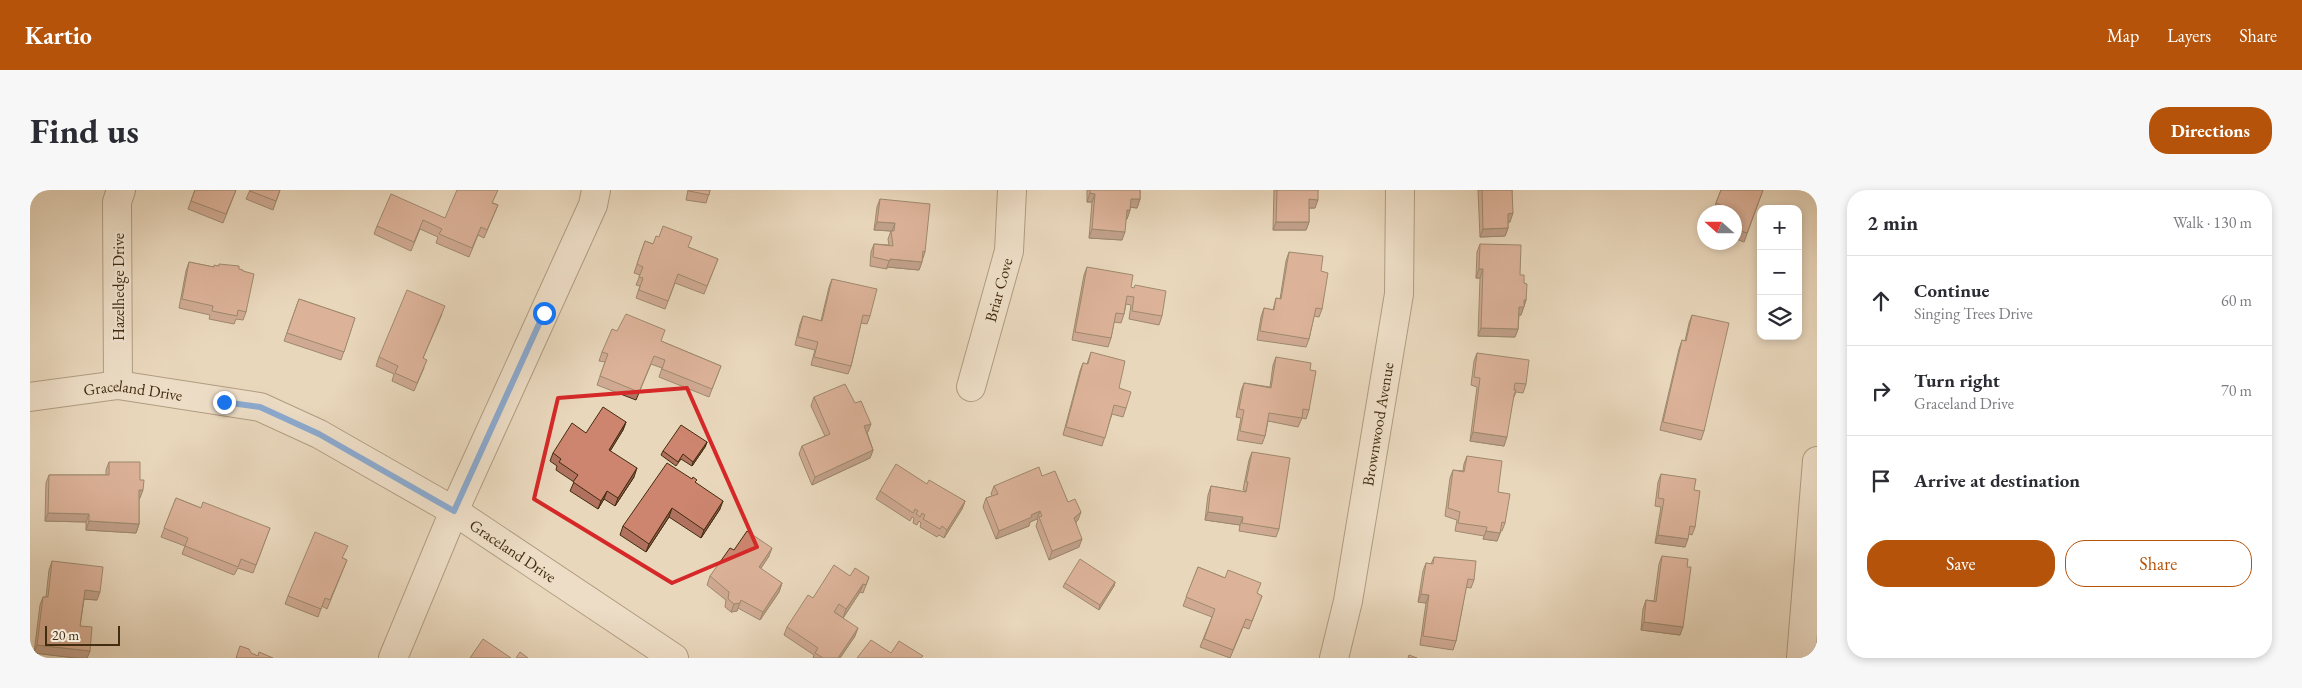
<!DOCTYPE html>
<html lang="en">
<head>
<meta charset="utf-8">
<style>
	:root { --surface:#fff; --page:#f7f7f7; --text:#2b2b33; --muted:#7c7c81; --line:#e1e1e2; --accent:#b45309 }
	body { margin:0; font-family:"EB Garamond",serif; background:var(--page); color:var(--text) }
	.controls { position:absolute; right:15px; top:15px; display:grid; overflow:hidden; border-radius:10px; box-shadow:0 2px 8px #0003 }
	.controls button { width:45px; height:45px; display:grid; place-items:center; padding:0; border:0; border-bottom:1px solid var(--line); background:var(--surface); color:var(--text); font:25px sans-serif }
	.compass { position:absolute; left:1667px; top:15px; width:45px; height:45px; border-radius:50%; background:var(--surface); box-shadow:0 2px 8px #0003; rotate:291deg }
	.scale { position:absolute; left:15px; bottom:12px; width:75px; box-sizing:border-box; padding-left:5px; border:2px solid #422c0f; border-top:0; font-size:14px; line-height:18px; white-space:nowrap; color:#422c0f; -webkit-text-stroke:4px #f1e5d3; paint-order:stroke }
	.stop { position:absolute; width:15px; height:15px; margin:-11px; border:4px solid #1a73e8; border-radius:50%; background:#fff }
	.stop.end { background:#1a73e8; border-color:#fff; box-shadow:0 1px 5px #0008 }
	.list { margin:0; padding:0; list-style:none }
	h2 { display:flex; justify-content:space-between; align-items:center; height:65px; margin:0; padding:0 20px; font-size:21px }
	h2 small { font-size:16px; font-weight:400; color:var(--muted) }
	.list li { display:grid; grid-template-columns:32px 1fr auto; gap:15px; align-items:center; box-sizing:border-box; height:90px; padding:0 20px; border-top:1px solid var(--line) }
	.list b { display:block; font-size:19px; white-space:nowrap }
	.list p { margin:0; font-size:16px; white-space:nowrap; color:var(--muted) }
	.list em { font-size:16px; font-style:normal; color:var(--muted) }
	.actions { display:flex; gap:10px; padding:15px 20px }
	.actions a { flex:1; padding:11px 0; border:1px solid var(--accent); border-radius:20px; text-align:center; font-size:18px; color:var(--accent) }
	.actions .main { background:var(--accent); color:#fff }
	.icon { flex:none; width:28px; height:28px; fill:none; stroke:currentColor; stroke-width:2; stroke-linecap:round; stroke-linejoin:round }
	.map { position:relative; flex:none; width:1787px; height:468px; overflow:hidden; border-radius:20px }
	header { display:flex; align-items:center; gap:30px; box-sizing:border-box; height:70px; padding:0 25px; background:var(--accent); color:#fff }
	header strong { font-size:24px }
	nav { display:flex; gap:28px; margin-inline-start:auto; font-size:18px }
	.intro { display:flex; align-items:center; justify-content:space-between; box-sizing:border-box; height:120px; padding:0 30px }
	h1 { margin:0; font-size:35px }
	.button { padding:12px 22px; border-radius:20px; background:var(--accent); color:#fff; font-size:18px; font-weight:700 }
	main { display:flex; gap:30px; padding:0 30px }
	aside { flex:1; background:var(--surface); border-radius:20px; box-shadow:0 2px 8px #0003 }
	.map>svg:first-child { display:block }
</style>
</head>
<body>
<header>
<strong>Kartio</strong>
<nav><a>Map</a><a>Layers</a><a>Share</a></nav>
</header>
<div class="intro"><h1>Find us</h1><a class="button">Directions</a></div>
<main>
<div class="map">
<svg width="1787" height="468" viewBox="0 0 1787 468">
	<rect width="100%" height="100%" fill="#e9d7bc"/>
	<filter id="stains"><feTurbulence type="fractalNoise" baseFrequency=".004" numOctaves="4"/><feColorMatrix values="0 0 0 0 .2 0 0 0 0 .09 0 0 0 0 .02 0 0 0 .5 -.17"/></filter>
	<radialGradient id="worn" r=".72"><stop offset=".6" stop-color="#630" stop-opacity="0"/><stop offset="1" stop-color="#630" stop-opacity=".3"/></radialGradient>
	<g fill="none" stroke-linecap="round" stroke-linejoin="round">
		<g stroke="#6c573a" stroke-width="30">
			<g id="minor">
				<path d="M88,195L87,12L91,0"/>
				<path id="s1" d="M941,197L979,61L982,0"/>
				<path d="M363,468L424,321L563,15L566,0"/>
				<path id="s2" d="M1304,468L1318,411L1369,104L1370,0"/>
				<path d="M1771,468L1787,271"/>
			</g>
		</g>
		<g stroke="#6c573a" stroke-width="30">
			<g id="tertiary">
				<path id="s3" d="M0,207L88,195L230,217L289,244L424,321L644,468"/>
			</g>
		</g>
		<use href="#minor" stroke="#f1e5d3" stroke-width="28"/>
		<use href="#tertiary" stroke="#f1e5d3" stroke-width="28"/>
	</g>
	<path fill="#b0725f" stroke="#422c0f" d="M165,0H206L193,33L158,19Z
		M219,0H250L243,20L216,9L220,0Z
		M658,0H680L676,13L656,10Z
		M1057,0H1110V9L1107,18L1100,17V20L1097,29H1096L1092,50L1059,48L1062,12H1057Z
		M1244,0H1288L1285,18H1279V32L1276,40H1243Z
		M1448,0H1482L1480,32H1478V38L1475,46L1450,47Z
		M1691,0H1733L1714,52L1704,48V22H1687L1683,21Z
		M850,9L895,62L889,80L857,77V79L840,76L841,62L844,54L859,55L858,49L861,41L844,40L847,17Z
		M463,13L468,15L454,48L448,45L439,67L406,53L408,47L390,39L381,61L344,44L347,36L415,28Z
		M615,51L623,54L658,57L688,69L674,104L645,93L635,119L606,108L610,96L606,95L610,85L604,83Z
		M1450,54L1490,85L1494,93L1496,110L1491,125H1489L1488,139L1485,147L1448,146L1450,88H1446L1447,62Z
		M1259,62L1291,81L1292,119L1289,127L1284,126L1279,149L1276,157L1227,150L1231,127L1234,118L1243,120L1246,108L1250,109L1256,71Z
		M159,72L183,77L209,79L216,122L213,130L206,129L204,134L179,129L180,125L149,118L156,81Z
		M1057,77L1101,97L1132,126L1129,135L1099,129L1101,115L1096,114L1094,124L1091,133L1084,132L1081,148L1078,157L1042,150L1054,85Z
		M802,89L840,126L837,134L831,133L821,176L818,184L781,175L785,160L765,155L770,134L773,126L791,131L799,97Z
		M269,109L325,128L311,170L254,151Z
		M412,124L393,168L394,178L384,201L362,191L364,184L346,176L349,167Z
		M1662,125L1674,241L1671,250L1630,240L1649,159L1652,150L1655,151L1659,133Z
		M587,141L631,151L691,176L679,207L629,187L632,178L621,174L606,210L567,195L575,172L569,171L572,162Z
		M1061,162L1089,198L1096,218L1093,227L1082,224L1072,256L1033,245L1050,181L1053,173L1057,174Z
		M1447,163L1496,194L1493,203L1486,202L1483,209L1474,256L1440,251L1447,197L1441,195L1444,171Z
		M1246,167L1280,180L1279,220L1276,229L1272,228L1268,237L1238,231L1235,246L1232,254L1207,250L1211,228L1206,227L1211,201L1214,193L1240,197L1243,175Z
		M784,207L838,242H837L843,260L840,268L782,295L769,264L772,256L795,246L781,216Z
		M596,232L593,240L580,261L604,287L585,316L574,309L568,319L540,301L544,292L526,280L527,276L520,271L523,263L556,243Z
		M677,252L675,257L662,276L651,269L646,276L631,265L633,261Z
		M1222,262L1249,339L1246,347L1209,341L1210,335L1175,330L1178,305L1181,296L1215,302V300H1213L1219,270Z
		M1437,266L1468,302L1475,333L1472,341H1471L1467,351L1453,349L1454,346L1425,341L1427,330L1415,326L1420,288L1423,280L1433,281L1434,274Z
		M79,272L110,290V308H109V334L106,343L56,340V332L15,331L16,293L19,285H76V280Z
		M1631,284L1664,300L1665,337L1662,345L1659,344L1655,357L1625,353L1631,317L1625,316L1628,292Z
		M1012,286L1038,312L1048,330L1046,332L1049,357L1019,370L1006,336L1008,330L1007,329L1000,332L999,336L966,349L953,317L956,308L962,306L961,304L964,296Z
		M666,293L690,319L671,348L639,327L616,362L590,345L593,336Z
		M897,294L935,311L932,319L914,348L909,345L907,347L890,337L891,333L889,331L887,335L883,333L884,328L882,327L880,331L846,309L850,301Z
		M146,308L171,318L240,338L223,383L208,378L204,385L152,364L155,356L131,347Z
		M704,360L739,366L730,379L752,393L749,402L730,430L708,418L707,421L701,422L695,417L696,410L677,395L680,386Z
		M1632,366L1657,377L1650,445L1611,440L1613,419L1616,410L1624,411L1629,374Z
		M1404,367L1444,390L1441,398L1436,397L1426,451L1423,460L1390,455L1396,413L1388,412L1393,381L1396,373L1401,374Z
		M313,368L317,370L297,419L292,416L288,427L255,414L258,406Z
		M22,371L67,410L54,409L50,436L60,461L57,468H46L4,463L10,415L13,407H16L19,380Z
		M1168,377L1195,388L1232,406L1219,439L1213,437L1200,468L1170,457L1182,427L1153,416Z
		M820,386L839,387L833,403L830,402L813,428L806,423H805L825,446L810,468H783L784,465L754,445L757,437L783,408Z
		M1085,392L1084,396L1069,420L1033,397L1035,393Z"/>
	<path fill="#905d4e" stroke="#422c0f" d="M1060,3L1065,4L1062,12H1057Z
		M1101,9H1110L1107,18L1098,17Z
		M1279,9L1288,10L1285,18H1276Z
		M1097,20H1100L1097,29L1094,28Z
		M1483,23L1480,32H1475L1478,24Z
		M847,32L865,33L862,41L844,40Z
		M1246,32H1279L1276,40H1243Z
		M1478,38L1475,46L1450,47L1453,39Z
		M1062,39L1095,42L1092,50L1059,48Z
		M860,69L892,72L889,80L857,77Z
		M1449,79H1453L1450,88H1446Z
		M1494,110H1496L1491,125H1486L1489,117Z
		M1451,138L1488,139L1485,147L1448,146Z
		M596,232L593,240L576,268L579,260Z
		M841,234L838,242L831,245L834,236Z
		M1443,242L1477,247L1474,256L1440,251Z
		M677,252L675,257L662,276L663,272Z
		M843,260L840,268L782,295L785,287Z
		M607,278L604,287L585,316L588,308Z
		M109,300H113L110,308H106Z
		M577,301L574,309L568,319L571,311Z
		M693,311L690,319L671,348L674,340Z
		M935,311L932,319L914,348L917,340Z
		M642,318L639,327L616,362L619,354Z
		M1010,321L1007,329L1000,332L999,336L966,349L969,341Z
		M1051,322L1048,330L1041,336L1044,328Z
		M1178,322L1213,327L1210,335L1175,330Z
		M18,323L59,324L56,332L15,331Z
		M59,331L109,334L106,343L56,340Z
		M1456,341L1470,343L1467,351L1453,349Z
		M1628,345L1658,349L1655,357L1625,353Z
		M1052,349L1049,357L1019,370L1022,361Z
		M742,358L739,366L726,386L729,377Z
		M1085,392L1084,396L1069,420L1070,415Z
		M752,393L749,402L730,430L733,422Z
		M833,394L830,402L813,428L816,419Z
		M55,400L70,402L67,410L52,409Z
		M1391,404L1399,405L1396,413L1388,412Z
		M711,410L707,421L701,422L704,414Z
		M1614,432L1653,437L1650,445L1611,440Z
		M828,438L825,446L810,468H808Z
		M7,455L60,461L57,468H46L4,463Z"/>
	<path fill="#cd856f" stroke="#422c0f" d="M165,0H206L196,24L161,11Z
		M220,0H250L246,11L220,1Z
		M427,0H468L462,13L468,15L457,40L451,37L442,58L409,44L412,39L393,30L384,52L347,36L361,4L415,28Z
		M660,0H680L679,5L659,1Z
		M1060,0H1110V9H1101L1100,20H1097L1095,42L1062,39L1065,4L1060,3Z
		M1247,0H1288V10L1279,9V32H1246Z
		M1452,0H1482L1483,23L1478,24V38L1453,39Z
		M1691,0H1733L1717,43L1704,39V22H1691L1693,16L1686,13Z
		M850,9L900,14L895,62L893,61L892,72L860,69V71L843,67L844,54L863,56L861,41H864L865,33L847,32Z
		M633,36L662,47L658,57L688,69L677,96L648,84L638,111L609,100L613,88L609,87L613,77L607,74L615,51L623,54L626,46L629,47Z
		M1450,54L1491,55L1490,85H1494V93L1497,94L1496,110H1494V117H1489L1488,139L1451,138L1453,79H1449Z
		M1259,62L1293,66L1291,81L1298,83L1292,119L1286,118L1279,149L1230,141L1234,118L1244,120L1246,108L1251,109Z
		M159,72L184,77V75L189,76V74L209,76V79L213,80V81L224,84L216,122L208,120L207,126L182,121L183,116L152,109Z
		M1057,77L1103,85L1101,97L1104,98L1105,95L1136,101L1132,126L1102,121L1104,107L1097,106L1094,124L1086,123L1081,148L1045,142Z
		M802,89L847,99L840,126L833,125L821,176L784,167L788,152L768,147L773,126L792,131Z
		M377,100L415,116L393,168L397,170L387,193L365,183L368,176L349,167Z
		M269,109L325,128L314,162L257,143Z
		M596,124L635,140L631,151L691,176L682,199L632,179L635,170L624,166L609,202L570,186L578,164L572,162L582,139L587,141Z
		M1662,125L1699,133L1674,241L1633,232L1652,150L1656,151Z
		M1061,162L1095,171L1089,198L1101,202L1096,218L1084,215L1075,248L1036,237L1053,173L1058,174Z
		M1447,163L1499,170L1496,194L1485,193L1484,200H1486L1484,205L1477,247L1443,242L1450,188L1444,187Z
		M1246,167L1281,173L1280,180L1286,181L1279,220L1273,219L1272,228L1239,223L1235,246L1210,241L1214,220L1209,219L1214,193L1241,198Z
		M815,194L825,213L831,211L841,234L834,236L843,260L785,287L772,256L800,244L784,207Z
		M573,217L596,232L579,260L607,278L588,308L577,301L571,311L543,292L548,285L529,272L531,269L523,263L542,233L556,243Z
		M651,235L677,252L663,272L653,264L648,272L633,261Z
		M1222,262L1260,268L1249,339L1212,333L1213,327L1178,322L1181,296L1216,302L1218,292H1216Z
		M1437,266L1472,271L1468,302L1480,304L1475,333L1472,332L1470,343L1456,341L1457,337L1428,333L1430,322L1418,318L1423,280L1434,282Z
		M79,272H110V290H114L113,300H109V334L59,331V324L18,323L19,285H79Z
		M637,273L662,289L663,287L667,290L665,292L693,311L674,340L642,318L619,354L593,336Z
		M866,274L897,294L899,290L935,311L917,340L912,336L910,339L893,329L895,325L892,323L890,327L886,324L888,321L885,319L883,323L850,301Z
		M1009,277L1012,286L1025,281L1038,312L1045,309L1051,322L1044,328L1052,349L1022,361L1009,327L1012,326L1010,321L1001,325L1002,327L969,341L956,308L968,304L964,296Z
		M1631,284L1666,289L1664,300L1670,301L1665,337L1660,336L1658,349L1628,345L1634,309L1628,308Z
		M146,308L171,318L173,312L240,338L226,375L211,369L208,377L155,356L158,348L134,338Z
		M717,341L742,358L729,377L752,393L733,422L711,410L710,413L704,414L698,409L699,402L680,386L700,358L704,360Z
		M285,342L318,356L312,368L317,370L300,410L295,408L291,419L258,406Z
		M1632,366L1658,369L1657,377H1661L1653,437L1614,432L1616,410L1626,412Z
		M1404,367L1446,371L1444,390L1438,389L1426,451L1393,446L1399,405L1391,404L1396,373L1403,374Z
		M1050,369L1085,392L1070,415L1035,393Z
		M22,371L73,377L70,402L55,400L50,436L62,437L60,461L7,455L13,407H18Z
		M804,375L820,386L825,378L839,387L836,395L833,394L816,419L809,414L804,422L828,438L808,468H793L785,463L788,458L757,437L778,405L783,408Z
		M1168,377L1195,388L1198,380L1231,393L1227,403L1232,406L1222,431L1216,429L1203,460L1174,449L1185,419L1156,407Z
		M453,449L481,468H440Z
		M841,450L861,463L869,451L893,466L891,468H827Z
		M210,456L219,459L221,463L228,466L229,462L243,468H206Z
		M490,462L498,468H486Z
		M1379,465L1387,468H1378Z"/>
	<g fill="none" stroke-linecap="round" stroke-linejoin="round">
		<path stroke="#1a73e8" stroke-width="6" d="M194,212L230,217L289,244L424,321L514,123"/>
	</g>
	<path d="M0 0H1787V468H0ZM657,198L727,357L642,393L504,309L528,208Z" fill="#e9d7bc" fill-opacity=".55" fill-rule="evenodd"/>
	<path fill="none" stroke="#d62828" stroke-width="4" stroke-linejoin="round" d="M657,198L727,357L642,393L504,309L528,208Z"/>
	<g text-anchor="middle" stroke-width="4.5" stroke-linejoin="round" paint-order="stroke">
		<g font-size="16" fill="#422c0f" stroke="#f1e5d3">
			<text transform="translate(88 97) rotate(-90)" y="6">Hazelhedge Drive</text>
			<text dy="6" stroke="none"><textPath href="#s1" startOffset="101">Briar Cove</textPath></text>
			<text dy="6" stroke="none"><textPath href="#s3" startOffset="104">Graceland Drive</textPath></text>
			<text dy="6" stroke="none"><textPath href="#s2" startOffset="238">Brownwood Avenue</textPath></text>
			<text dy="6" stroke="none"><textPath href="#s3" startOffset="524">Graceland Drive</textPath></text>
		</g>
	</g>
	<rect width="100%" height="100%" filter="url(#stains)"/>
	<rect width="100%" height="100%" fill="url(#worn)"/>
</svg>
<div class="controls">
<button>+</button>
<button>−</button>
<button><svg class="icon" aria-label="layers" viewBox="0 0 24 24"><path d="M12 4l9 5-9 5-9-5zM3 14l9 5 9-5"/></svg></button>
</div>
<svg class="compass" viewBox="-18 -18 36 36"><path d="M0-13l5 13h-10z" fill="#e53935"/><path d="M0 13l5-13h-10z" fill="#7c7c81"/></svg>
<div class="scale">20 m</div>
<div class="stop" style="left:514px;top:123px"></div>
<div class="stop end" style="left:194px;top:212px"></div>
</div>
<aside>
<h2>2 min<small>Walk · 130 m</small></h2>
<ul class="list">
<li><svg class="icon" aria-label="ahead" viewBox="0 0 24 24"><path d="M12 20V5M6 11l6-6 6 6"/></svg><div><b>Continue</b><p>Singing Trees Drive</p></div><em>60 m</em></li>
<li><svg class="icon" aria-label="right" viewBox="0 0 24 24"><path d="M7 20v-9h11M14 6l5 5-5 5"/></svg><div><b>Turn right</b><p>Graceland Drive</p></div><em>70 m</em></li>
<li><svg class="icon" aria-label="arrive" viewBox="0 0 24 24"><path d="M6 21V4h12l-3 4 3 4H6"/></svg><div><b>Arrive at destination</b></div></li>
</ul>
<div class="actions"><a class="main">Save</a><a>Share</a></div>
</aside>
</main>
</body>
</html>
